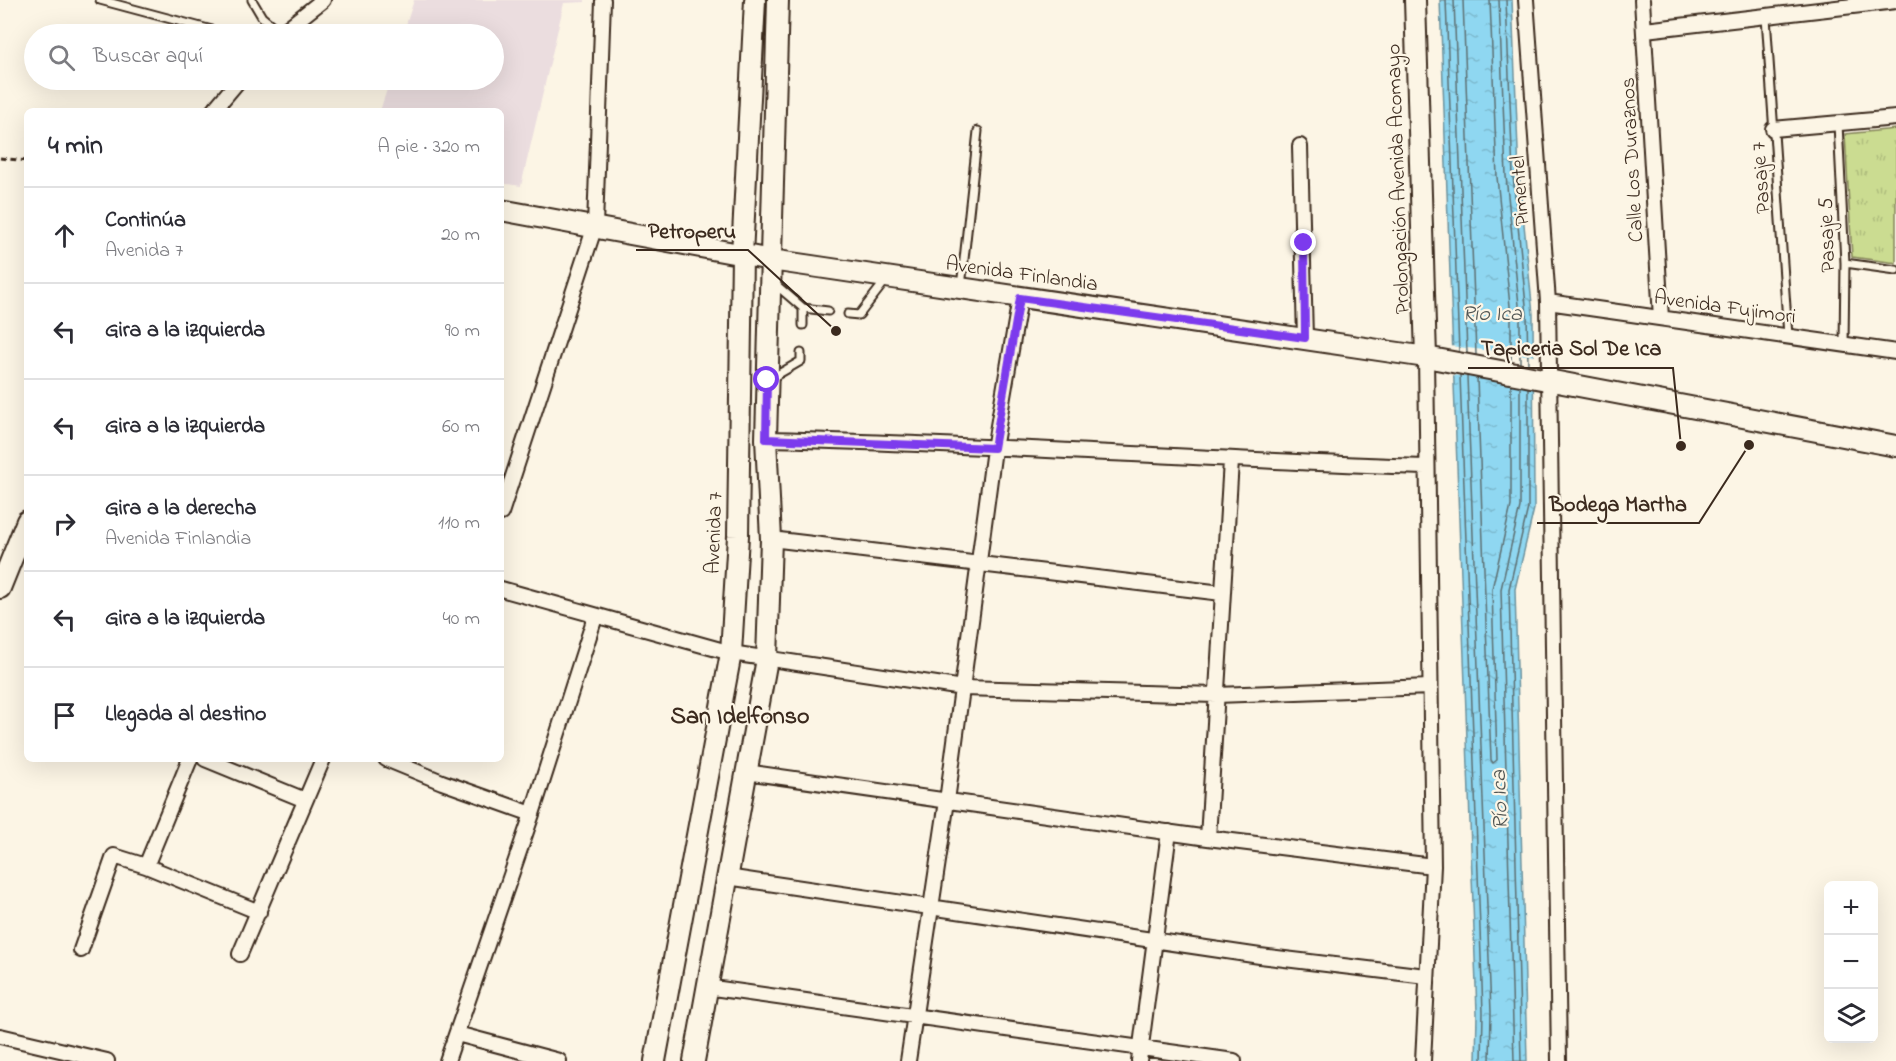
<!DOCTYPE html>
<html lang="es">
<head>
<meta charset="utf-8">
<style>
	:root { --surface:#fff; --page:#f7f7f7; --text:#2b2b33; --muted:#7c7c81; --line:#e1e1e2 }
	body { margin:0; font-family:"Indie Flower",sans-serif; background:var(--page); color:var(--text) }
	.controls { position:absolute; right:18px; bottom:18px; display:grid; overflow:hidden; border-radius:9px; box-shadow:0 6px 24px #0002 }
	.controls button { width:54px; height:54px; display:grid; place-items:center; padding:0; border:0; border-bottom:2px solid var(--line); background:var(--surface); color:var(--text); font:30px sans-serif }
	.stop { position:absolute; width:18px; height:18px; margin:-14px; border:4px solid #7c3aed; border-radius:50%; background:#fff }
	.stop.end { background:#7c3aed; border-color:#fff; box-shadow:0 2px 6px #0008 }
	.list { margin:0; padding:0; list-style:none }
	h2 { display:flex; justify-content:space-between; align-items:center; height:78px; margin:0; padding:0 24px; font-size:26px }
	h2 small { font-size:20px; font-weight:400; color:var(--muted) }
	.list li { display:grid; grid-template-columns:39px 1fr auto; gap:18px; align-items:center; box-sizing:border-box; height:96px; padding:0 24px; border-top:2px solid var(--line) }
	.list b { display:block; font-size:22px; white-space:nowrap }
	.list p { margin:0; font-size:20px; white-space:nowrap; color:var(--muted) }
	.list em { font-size:20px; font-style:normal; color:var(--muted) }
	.icon { flex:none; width:33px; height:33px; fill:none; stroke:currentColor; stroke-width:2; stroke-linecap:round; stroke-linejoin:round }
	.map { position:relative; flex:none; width:1896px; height:1061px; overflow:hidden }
	.search { position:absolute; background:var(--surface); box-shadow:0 6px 24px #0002; left:24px; top:24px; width:480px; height:66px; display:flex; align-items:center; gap:15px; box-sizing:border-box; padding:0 21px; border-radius:33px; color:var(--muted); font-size:22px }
	.panel { position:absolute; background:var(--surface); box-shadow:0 6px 24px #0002; left:24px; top:108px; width:480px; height:654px; border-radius:9px }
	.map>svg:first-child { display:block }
</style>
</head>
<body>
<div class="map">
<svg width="1896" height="1061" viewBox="0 0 1896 1061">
	<defs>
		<pattern id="park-tufts" width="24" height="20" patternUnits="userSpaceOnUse" patternTransform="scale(1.5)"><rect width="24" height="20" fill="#cbdc91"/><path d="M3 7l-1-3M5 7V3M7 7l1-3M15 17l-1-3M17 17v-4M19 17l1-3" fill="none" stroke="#afbd7d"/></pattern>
		<pattern id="water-ripples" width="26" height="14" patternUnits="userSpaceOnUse" patternTransform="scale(1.5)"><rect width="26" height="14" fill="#8fd7f1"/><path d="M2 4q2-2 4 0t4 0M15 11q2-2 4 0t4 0" fill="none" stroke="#7cb9ce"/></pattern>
	</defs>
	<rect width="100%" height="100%" fill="#fcf5e5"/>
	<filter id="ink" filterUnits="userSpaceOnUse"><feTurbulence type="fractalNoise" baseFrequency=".0167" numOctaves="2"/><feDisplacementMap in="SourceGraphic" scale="12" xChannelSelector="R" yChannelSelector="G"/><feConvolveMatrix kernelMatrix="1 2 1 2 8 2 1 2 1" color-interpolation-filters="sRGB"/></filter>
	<g filter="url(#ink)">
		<path fill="#ebdddf" d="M414,0H585V2L564,3L521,186L501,183V111H380L390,80H494V34H403Z"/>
		<path fill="url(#park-tufts)" stroke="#838358" stroke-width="1.5" d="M1896,129V263L1852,257L1845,134Z"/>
		<path fill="url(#water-ripples)" stroke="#6d929d" stroke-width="1.5" d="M1440,0H1512L1519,175L1533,314L1534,509L1515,589L1527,1061H1476L1477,1013Z"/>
		<path fill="#fcf5e5" d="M1450,346L1536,356L1535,385L1451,375Z"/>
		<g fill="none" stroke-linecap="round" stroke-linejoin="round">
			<path stroke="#5d6f72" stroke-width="1.5" d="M1446,0L1459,352
				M1454,0L1467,353
				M1463,0L1476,355
				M1490,0L1497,177L1511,316V362
				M1499,0L1506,176L1520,315V363
				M1506,0L1513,176L1527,315L1528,365
				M1460,375L1483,1012L1482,1061
				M1467,376L1491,1012L1490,1061
				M1477,378L1491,760L1493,763L1497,760L1492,589L1511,506V385
				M1514,1061L1501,589L1520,507V386
				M1521,1061L1509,589L1528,508V388"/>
			<g stroke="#3b2a1e" stroke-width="11">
				<path id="lane" d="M100,0L227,34
					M252,0L262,17L281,33
					M1766,17L1788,336
					M1838,124L1845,263L1844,345
					M1845,263L1896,270
					M775,284L803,308V325
					M961,287L978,131
					M803,308L828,311
					M848,314L859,315L886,280
					M770,379L801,361V353"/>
			</g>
			<g stroke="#3b2a1e" stroke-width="18">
				<path id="street" d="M1526,0L1548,302L1559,1061
					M1642,0L1661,318
					M1645,30L1896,1
					M280,34L323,0
					M213,111L239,80
					M1773,129L1896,118
					M1300,146L1305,338
					M1548,302L1896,352
					M766,439C986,444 1205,460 1426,467
					M501,513L595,226L603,0
					M771,539L1222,593
					M501,589L731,653L963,688L1216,695L1430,687
					M205,759L305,800
					M386,759L442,782L532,814
					M746,772L1208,838L1433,866
					M1208,838L1231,461
					M146,866L190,759
					M727,877L1260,956L1426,976
					M81,950L114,856L146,866L259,912
					M240,954L323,759
					M706,987L1234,1061
					M457,1034L559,1061
					M0,1036L107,1061
					M447,1061L532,814L595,617
					M908,1061L947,801L994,449L1020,298
					M1139,1061L1169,832
					M1423,1061L1433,866L1426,357"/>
			</g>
			<g stroke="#3b2a1e" stroke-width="24">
				<path id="secondary" d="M1415,0L1426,357
					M501,210L771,260L1426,357L1896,446
					M0,588L27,521
					M655,1061L731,653L738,536L742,255L755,0
					M694,1061L767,659L771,539L766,439L778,0"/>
			</g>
			<path stroke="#3b2a1e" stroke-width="3" stroke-dasharray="6 4.5" stroke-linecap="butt" d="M0,158L27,161"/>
			<use href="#lane" stroke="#fcf5e5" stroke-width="7"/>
			<use href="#street" stroke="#fcf5e5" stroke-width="14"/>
			<use href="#secondary" stroke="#fcf5e5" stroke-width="20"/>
		</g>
	</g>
	<g fill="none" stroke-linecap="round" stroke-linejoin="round" filter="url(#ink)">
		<path stroke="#7c3aed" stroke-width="8" d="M767,380L766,439L994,448L1020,298L1305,338L1304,243"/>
	</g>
	<g text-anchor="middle" stroke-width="4.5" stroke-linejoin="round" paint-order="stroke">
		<g font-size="21" fill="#3b2a1e" stroke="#fcf5e5">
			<text transform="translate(1631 160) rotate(-93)" y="7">Calle Los Duraznos</text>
			<text transform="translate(1760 178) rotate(-94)" y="7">Pasaje 7</text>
			<text transform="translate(1397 179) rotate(-92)" y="7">Prolongación Avenida Acomayo</text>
			<text transform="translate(1519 191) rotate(-94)" y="7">Pimentel</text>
			<text transform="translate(1826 235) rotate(-92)" y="7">Pasaje 5</text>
			<text transform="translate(1022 273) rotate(8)" y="7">Avenida Finlandia</text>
			<text transform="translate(1725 306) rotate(8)" y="7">Avenida Fujimori</text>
			<text transform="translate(713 533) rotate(-88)" y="7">Avenida 7</text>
		</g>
		<g font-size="22" font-style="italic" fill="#505553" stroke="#fcf5e5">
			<text x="1492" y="320">Río Ica</text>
			<text transform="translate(1498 800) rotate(-92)" y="8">Río Ica</text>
		</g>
		<g font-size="24" font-weight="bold" fill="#3b2a1e" stroke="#fcf5e5">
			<text x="740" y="723">San Idelfonso</text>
		</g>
	</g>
	<path fill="none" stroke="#3b2a1e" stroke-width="2" d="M836 331L748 250H636M1681 446L1673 368H1468M1749 445L1699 523H1537"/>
	<g fill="#3b2a1e" stroke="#fcf5e5" stroke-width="2">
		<circle cx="836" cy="331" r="6"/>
		<circle cx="1681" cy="446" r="6"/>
		<circle cx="1749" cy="445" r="6"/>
	</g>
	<g font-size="22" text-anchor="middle" font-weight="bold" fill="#3b2a1e" stroke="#fcf5e5" stroke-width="4.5" stroke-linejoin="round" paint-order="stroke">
		<text x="692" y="238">Petroperu</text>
		<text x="1571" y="355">Tapiceria Sol De Ica</text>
		<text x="1618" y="511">Bodega Martha</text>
	</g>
</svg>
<div class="controls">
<button>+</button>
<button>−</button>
<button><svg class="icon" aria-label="layers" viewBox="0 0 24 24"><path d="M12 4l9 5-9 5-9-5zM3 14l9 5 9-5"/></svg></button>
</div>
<div class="stop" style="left:767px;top:380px"></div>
<div class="stop end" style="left:1304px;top:243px"></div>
<div class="search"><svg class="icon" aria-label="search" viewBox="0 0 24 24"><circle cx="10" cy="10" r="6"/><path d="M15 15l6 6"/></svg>Buscar aquí</div>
<section class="panel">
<h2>4 min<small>A pie · 320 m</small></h2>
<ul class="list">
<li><svg class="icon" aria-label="ahead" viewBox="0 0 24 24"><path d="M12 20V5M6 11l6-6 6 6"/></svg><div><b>Continúa</b><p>Avenida 7</p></div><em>20 m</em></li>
<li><svg class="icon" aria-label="left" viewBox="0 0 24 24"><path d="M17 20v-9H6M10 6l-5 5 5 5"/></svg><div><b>Gira a la izquierda</b></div><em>90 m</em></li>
<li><svg class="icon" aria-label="left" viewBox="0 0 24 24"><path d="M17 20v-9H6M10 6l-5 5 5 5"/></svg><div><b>Gira a la izquierda</b></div><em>60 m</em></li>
<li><svg class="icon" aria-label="right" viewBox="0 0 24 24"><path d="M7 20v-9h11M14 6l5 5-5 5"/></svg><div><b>Gira a la derecha</b><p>Avenida Finlandia</p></div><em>110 m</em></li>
<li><svg class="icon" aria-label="left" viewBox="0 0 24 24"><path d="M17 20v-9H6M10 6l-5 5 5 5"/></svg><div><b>Gira a la izquierda</b></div><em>40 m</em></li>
<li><svg class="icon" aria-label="arrive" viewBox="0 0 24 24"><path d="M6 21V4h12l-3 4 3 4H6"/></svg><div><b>Llegada al destino</b></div></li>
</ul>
</section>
</div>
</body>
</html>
